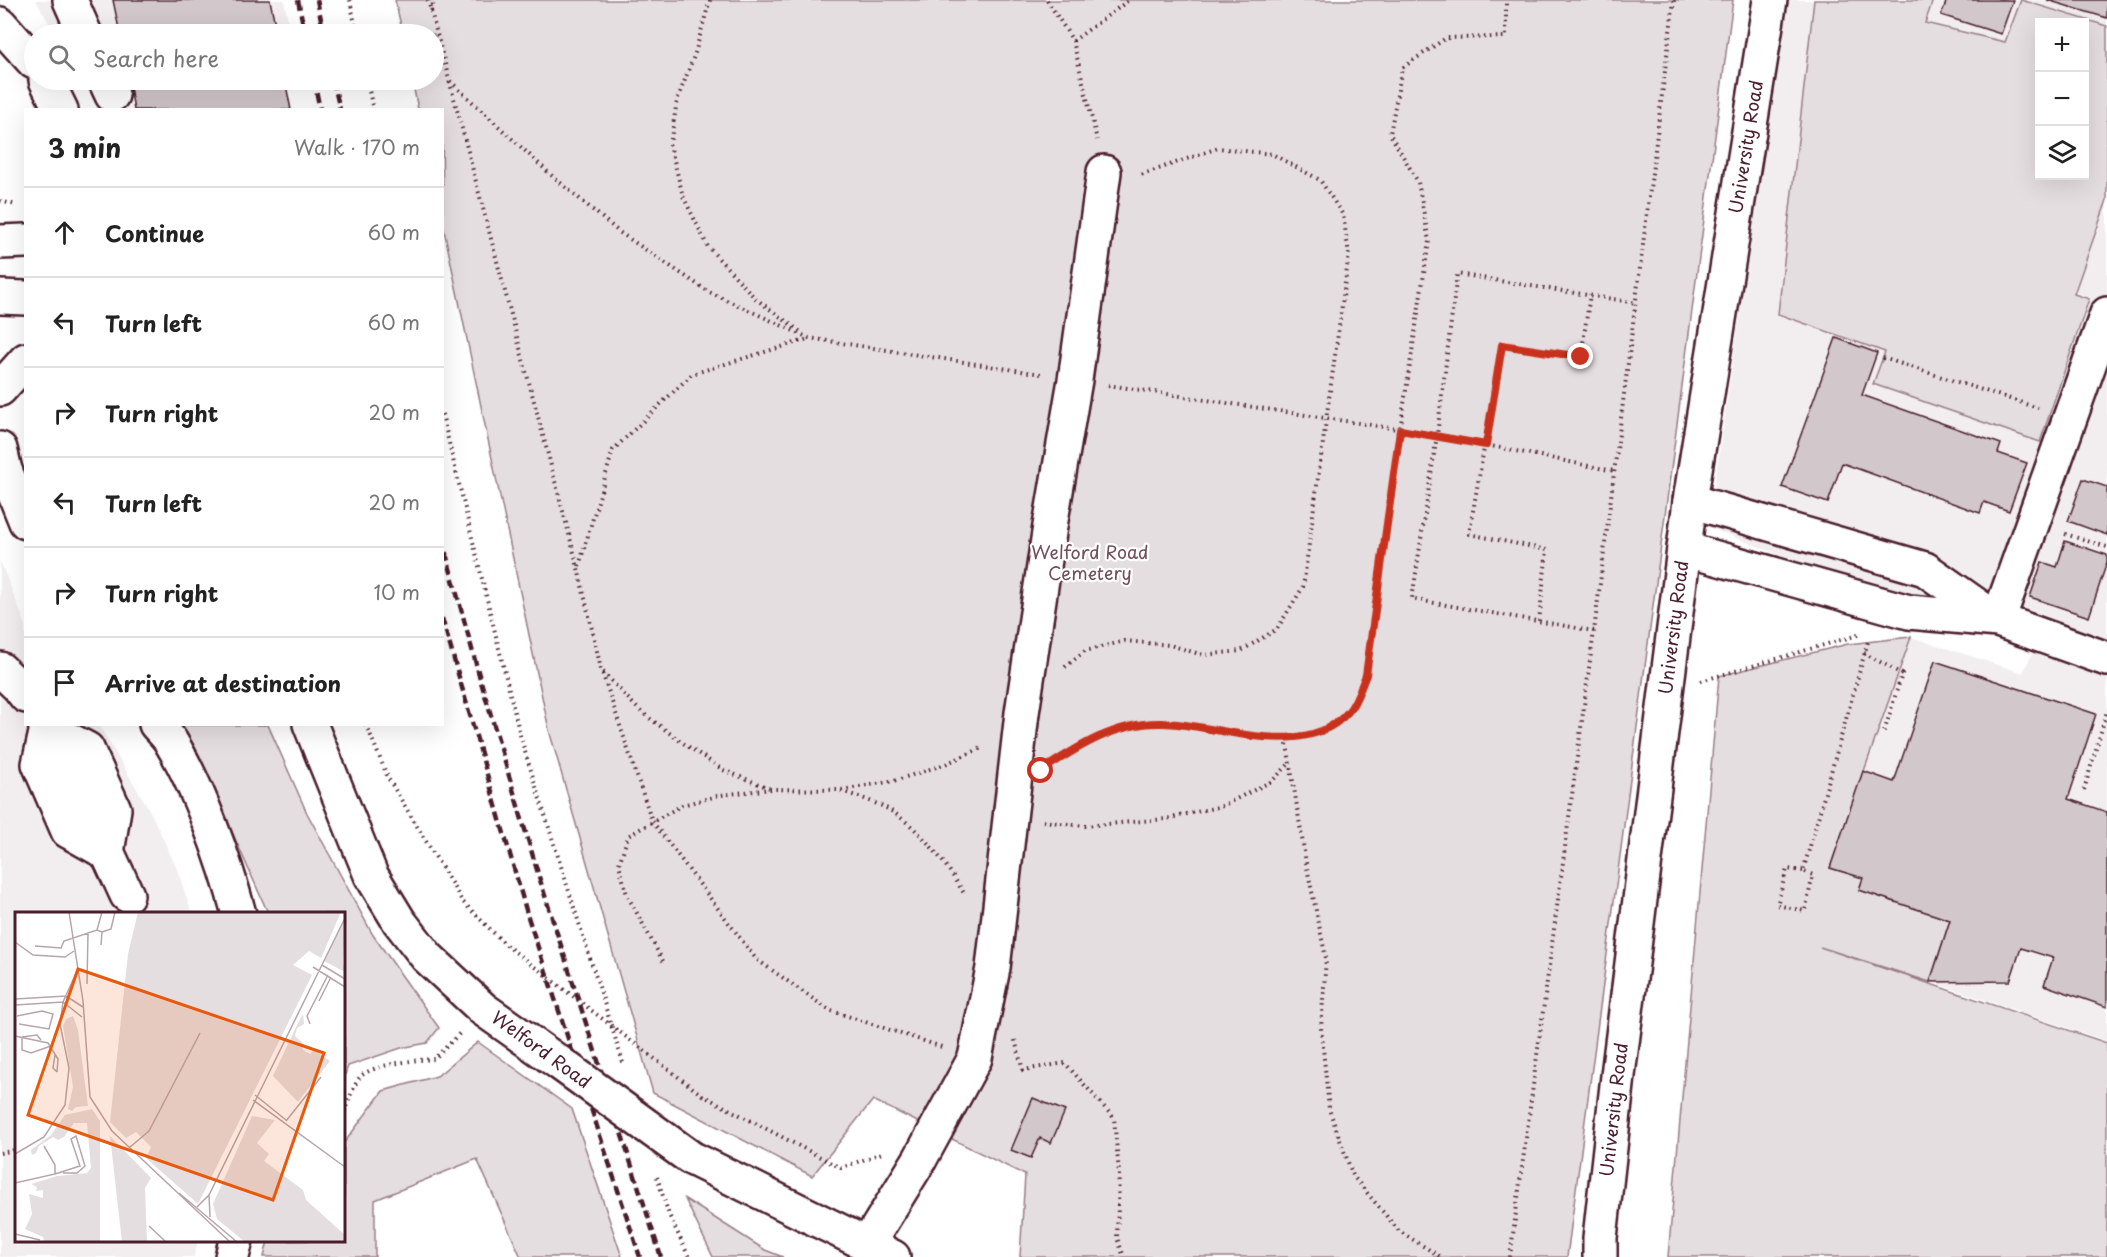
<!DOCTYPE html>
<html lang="en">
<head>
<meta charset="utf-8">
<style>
	:root { --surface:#fff; --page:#f6f6f6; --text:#222; --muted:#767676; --line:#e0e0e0 }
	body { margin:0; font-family:"Playpen Sans",sans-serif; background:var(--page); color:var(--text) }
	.controls { position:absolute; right:18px; top:18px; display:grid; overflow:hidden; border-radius:0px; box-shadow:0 6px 24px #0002 }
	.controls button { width:54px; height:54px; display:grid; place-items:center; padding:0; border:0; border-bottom:2px solid var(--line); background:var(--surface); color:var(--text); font:30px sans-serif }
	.stop { position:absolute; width:18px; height:18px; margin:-14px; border:4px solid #c8321e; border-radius:50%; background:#fff }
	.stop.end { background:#c8321e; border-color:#fff; box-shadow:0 2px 6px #0008 }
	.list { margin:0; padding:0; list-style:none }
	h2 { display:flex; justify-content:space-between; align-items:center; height:78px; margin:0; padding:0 24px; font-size:26px }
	h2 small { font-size:20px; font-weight:400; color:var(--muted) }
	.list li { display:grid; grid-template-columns:39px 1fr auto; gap:18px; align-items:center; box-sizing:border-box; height:90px; padding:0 24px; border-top:2px solid var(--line) }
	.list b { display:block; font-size:22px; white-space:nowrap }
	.list em { font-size:20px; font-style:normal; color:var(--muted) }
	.icon { flex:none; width:33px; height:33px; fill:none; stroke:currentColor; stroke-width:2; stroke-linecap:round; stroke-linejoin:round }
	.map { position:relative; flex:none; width:2107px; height:1257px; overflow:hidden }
	.search { position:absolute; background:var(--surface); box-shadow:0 6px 24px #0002; left:24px; top:24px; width:420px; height:66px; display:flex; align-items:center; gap:15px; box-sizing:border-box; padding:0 21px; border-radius:33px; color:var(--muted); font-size:22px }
	.panel { position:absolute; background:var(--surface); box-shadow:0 6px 24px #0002; left:24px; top:108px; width:420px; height:618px; border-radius:0px }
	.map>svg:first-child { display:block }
</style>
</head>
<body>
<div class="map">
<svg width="2107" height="1257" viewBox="0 0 2107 1257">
	<rect width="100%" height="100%" fill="#fff"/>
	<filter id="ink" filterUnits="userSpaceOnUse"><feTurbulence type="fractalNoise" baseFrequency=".0167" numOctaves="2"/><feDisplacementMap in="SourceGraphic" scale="12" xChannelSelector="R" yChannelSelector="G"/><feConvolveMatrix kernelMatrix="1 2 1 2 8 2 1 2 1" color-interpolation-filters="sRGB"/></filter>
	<g filter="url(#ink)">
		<path fill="#f2eeef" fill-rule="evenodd" d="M36,0H284L291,34H55Z
			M1787,0H2107V1041L1721,911L1821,722L1848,644L1911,637L2023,673L2032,654L1708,527ZM2040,22H2084V176H2040Z
			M0,561L25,623L26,724L99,725L150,811L175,864L192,913L16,914V1240L198,1241L194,1257H0Z"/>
		<path fill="#e5dee0" stroke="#987e86" stroke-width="1.5" fill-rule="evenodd" d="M395,0H1733L1567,1257H1020L1025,1175L873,1100L812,1176L653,1093L549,730L443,225L442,110L418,109L412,80H434V34H403Z
			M1814,0H1933L1925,23L2005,42L2021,0L2107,26V200L2074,294L2089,299L2040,442L1873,384L1885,352L1778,314ZM2084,22V176H2040V22Z
			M1911,637L1830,868L1863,878L1859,890L1950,920L1930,982L1820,947L2107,1043V1257H1668L1719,676L1848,644Z
			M176,725H268L307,813L373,935L439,1028L427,1043L401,1048L348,1066L344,1078V914L268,913L221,807Z
			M478,1042L572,1109L622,1257H521L477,1159L375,1200V1257H264L268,1241L344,1240V1143L383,1091L437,1076Z
			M685,1199L765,1250L783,1257H713Z"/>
		<path fill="#d2c7cb" stroke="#4a1f2b" stroke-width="1.5" d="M113,0H270L277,34H120Z
			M1947,0H2013L2001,34L1941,15Z
			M2047,0H2107V18Z
			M129,80H285L291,110H134Z
			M1836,338L1877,353L1862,395L2001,444L1998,453L2027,463L2009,511L1984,502L1980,513L1842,463L1828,503L1782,487Z
			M2083,479L2107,487V535L2068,521Z
			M2065,541L2107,555V562L2089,617L2030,597L2042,562L2057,567Z
			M1935,661L2096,714L2068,799L2107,812V1007L2044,985L2053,958L2021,948L2010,981L1930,982L1950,920L1859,890L1863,878L1830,868L1863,771L1894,782Z
			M1033,1098L1065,1111L1051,1143L1040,1138L1031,1158L1011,1150Z"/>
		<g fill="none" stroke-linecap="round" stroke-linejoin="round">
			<g stroke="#4a1f2b" stroke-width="38">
				<g id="minor">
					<path d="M70,0L85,34"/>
					<path d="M105,80L112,95"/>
					<path d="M1690,501L1925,569L1996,619"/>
					<path d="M1684,549L1909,612L1998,620L2107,659"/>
					<path d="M1998,620L2107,314"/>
					<path d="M0,669L19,687L26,696"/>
					<path d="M45,724L65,760L127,895"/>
					<path d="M47,728L39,764L68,831L107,853"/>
					<path d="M47,728L87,749L114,809L107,853"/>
					<path d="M867,1245L920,1159L975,1058L993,968L1022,713L1050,526L1075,380L1104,172"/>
					<path id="s1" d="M1600,1257V1238L1619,1067L1690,501L1770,0"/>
				</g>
			</g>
			<g stroke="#4a1f2b" stroke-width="38">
				<path id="major" d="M0,24L34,62
					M46,80L61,110
					M0,242L26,241
					M0,297L26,298
					M0,389L26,360
					M0,449L5,470L26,522
					M156,724C161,730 167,735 171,742C199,788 225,861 239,914
					M310,724L371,875L399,921L427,957L483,1009L561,1064
					M691,1158L893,1257
					M232,1257L236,1240"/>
			</g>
			<path stroke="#4a1f2b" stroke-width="4" stroke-dasharray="1.5 4.5" stroke-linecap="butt" d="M350,0L357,34
				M428,0L578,568L601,669L652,821L756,959L829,1010L942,1047
				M710,0L695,53L677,101L670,145L683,196L708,247L756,299L801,332
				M1047,0L1073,41L1097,140
				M431,11L434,0
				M1073,41L1129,0
				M367,80L373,110
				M450,81L550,174L619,232L709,292L809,338L1041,374
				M0,201L16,205
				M1883,358L2038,408
				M1108,385L1437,435L1614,471
				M442,414L521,739L624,1066
				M2065,534L2107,547
				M579,566L613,450L692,374L808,339
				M1539,621L1547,550L1469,534L1502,345L1581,357L1590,294
				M1594,631L1412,599L1437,435L1457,274L1637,303
				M1864,653L1902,674L1884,732
				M1065,667L1085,651L1125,641L1170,645L1203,655L1241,651L1277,629L1303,587L1349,254L1343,215L1320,180L1272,154L1218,148L1138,176
				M603,672L640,711L683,743L723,770L769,788
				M1701,681L1858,635
				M366,724L388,778L462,901L506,945
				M1286,738L1306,863L1326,958L1321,1028L1329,1109L1353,1176L1399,1231L1441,1257
				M1051,764C1085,741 1119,725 1160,723C1171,722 1182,725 1192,727C1238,734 1314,754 1348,712C1356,703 1361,686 1366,675L1400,430L1429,241L1418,182L1390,134L1402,68L1446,38L1506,37V0
				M2084,790L2107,711
				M841,791C856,796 872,801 886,808C920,827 945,862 965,895
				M1043,821L1085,826L1166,819L1222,806L1272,781L1290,763
				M1803,871L1787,869L1777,905L1805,911L1813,875L1803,871L1869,638
				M663,961L627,895L619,864L628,836L682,805L721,795L771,789L841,790L894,781L945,764L984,747
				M1015,1040L1023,1070L1065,1063L1114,1118L1119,1173L1117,1238L1124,1257
				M702,1095L841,1168L882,1153
				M344,1112C348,1103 354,1084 360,1077C373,1064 415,1060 434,1059L460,1033
				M0,1153L16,1150
				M657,1177L669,1215L689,1257
				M1510,1257L1594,631L1674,0"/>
			<use href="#minor" stroke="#fff" stroke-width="33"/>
			<use href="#major" stroke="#fff" stroke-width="33"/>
			<path stroke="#4a1f2b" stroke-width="4.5" stroke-dasharray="9 4.5" stroke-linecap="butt" d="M298,0L305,34
				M317,0L324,34
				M314,80L320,110
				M333,80L340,110
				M442,539L479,675L540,880L661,1257
				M442,618L528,917L640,1257"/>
			<g stroke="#4a1f2b" stroke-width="38" stroke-linecap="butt">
				<path id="major-bridge" d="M561,1064L691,1158"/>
			</g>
			<path stroke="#4a1f2b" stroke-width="4" stroke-dasharray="1.5 4.5" stroke-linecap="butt" d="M506,945L702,1095"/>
			<use href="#major-bridge" stroke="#fff" stroke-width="33"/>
		</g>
	</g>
	<g fill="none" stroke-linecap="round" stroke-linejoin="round" filter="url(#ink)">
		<path stroke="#c8321e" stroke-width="8" d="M1041,771C1077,747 1118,721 1163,723C1217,724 1305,762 1348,712C1356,703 1361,687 1366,675L1400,430L1486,445L1502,345L1581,357"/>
	</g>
	<g text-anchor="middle" stroke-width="4.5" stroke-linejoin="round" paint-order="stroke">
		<g font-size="18" fill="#4a1f2b" stroke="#fff">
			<text dy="6" stroke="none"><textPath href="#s1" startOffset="1120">University Road</textPath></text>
			<text dy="6" stroke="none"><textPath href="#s1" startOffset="634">University Road</textPath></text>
			<text transform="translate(541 1050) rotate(36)" y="6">Welford Road</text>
			<text dy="6" stroke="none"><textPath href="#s1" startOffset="148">University Road</textPath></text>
		</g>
		<g font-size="18" fill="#714f58" stroke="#fff">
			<text x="1090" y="559">Welford Road<tspan x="1090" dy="21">Cemetery</tspan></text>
		</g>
	</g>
	<g transform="translate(15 912)">
		<rect width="330" height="330" fill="#fff"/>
		<path d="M123,0H326L306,46L294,39L278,53L297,63L183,292L131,246L136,235L121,220L111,226L95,210L113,42ZM330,6L328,50L330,60L309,49ZM288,102L289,112L282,116L280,124L290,133L287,137L295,142L299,138L315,149L283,190L258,164L281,115ZM58,104L63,118L73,194L61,195L57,199L53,197L58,175L48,114L51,107ZM77,197L85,209V330H30L28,325L10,317L17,302L14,282L28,286V278L21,279L22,275L16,272L42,264L72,261L76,256L72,211H59L49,225L43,228L38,225L24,234L21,241L17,243L16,238L36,223L50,203ZM237,204L260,208L242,231L254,242L249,249L288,278L291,288L330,323V330H230L202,307L198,292ZM95,224L136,266L130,276L132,330H107Z" fill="#e5dee0"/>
		<path fill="none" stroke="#b7a5aa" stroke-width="1.5" d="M54,0L68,89L75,185L97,219L215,330M82,18L87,0M87,20L96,17L100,0M0,30L18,43L50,45L59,39M20,34L46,36L49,29L82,18L87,20L86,33M307,53L330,67M298,55L330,75M72,72L73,21M0,87L51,84L68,95M304,89L316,65M0,93L48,90L67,105M2,104L27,99L38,102L34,117L4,112M295,112L292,104L313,63M0,124L33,131L43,147L42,160M7,125V138L16,141L36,134M7,125L22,123L26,128M40,143L38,156L42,160M240,183L271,208M238,188L330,255M271,209L306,165M114,236L134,219L185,121M0,242L29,225L50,193L54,156L45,112L48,90L62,59M40,262L65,254L56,227L61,224L70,254L62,261H48M0,271L40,262V253L29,234M164,281L222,330M194,283L195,305M182,295L194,283L330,6M134,314L150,329M0,322L25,328"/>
		<path fill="#e8590c" fill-opacity="0.15" stroke="#e8590c" stroke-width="3" d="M63,57L309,141L258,288L13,203Z"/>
		<rect width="330" height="330" fill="none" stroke="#4a1f2b" stroke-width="3"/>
	</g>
</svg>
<div class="controls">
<button>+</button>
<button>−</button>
<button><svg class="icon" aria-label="layers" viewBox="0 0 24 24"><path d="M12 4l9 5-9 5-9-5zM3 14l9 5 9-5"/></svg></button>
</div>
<div class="stop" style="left:1041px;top:771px"></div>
<div class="stop end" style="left:1581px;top:357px"></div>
<div class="search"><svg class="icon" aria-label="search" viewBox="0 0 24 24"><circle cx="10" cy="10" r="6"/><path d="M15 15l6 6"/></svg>Search here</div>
<section class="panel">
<h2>3 min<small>Walk · 170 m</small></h2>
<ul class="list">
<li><svg class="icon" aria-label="ahead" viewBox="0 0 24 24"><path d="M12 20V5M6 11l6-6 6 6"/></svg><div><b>Continue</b></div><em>60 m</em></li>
<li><svg class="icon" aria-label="left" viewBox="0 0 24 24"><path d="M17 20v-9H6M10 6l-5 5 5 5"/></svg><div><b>Turn left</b></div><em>60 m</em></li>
<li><svg class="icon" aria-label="right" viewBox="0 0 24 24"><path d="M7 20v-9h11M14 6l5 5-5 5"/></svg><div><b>Turn right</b></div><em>20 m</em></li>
<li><svg class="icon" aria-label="left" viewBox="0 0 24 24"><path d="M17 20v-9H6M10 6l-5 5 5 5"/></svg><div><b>Turn left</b></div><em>20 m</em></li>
<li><svg class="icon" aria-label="right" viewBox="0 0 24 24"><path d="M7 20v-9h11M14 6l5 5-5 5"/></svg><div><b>Turn right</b></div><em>10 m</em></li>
<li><svg class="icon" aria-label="arrive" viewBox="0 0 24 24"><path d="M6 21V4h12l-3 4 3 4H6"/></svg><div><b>Arrive at destination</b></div></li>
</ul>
</section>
</div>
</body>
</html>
